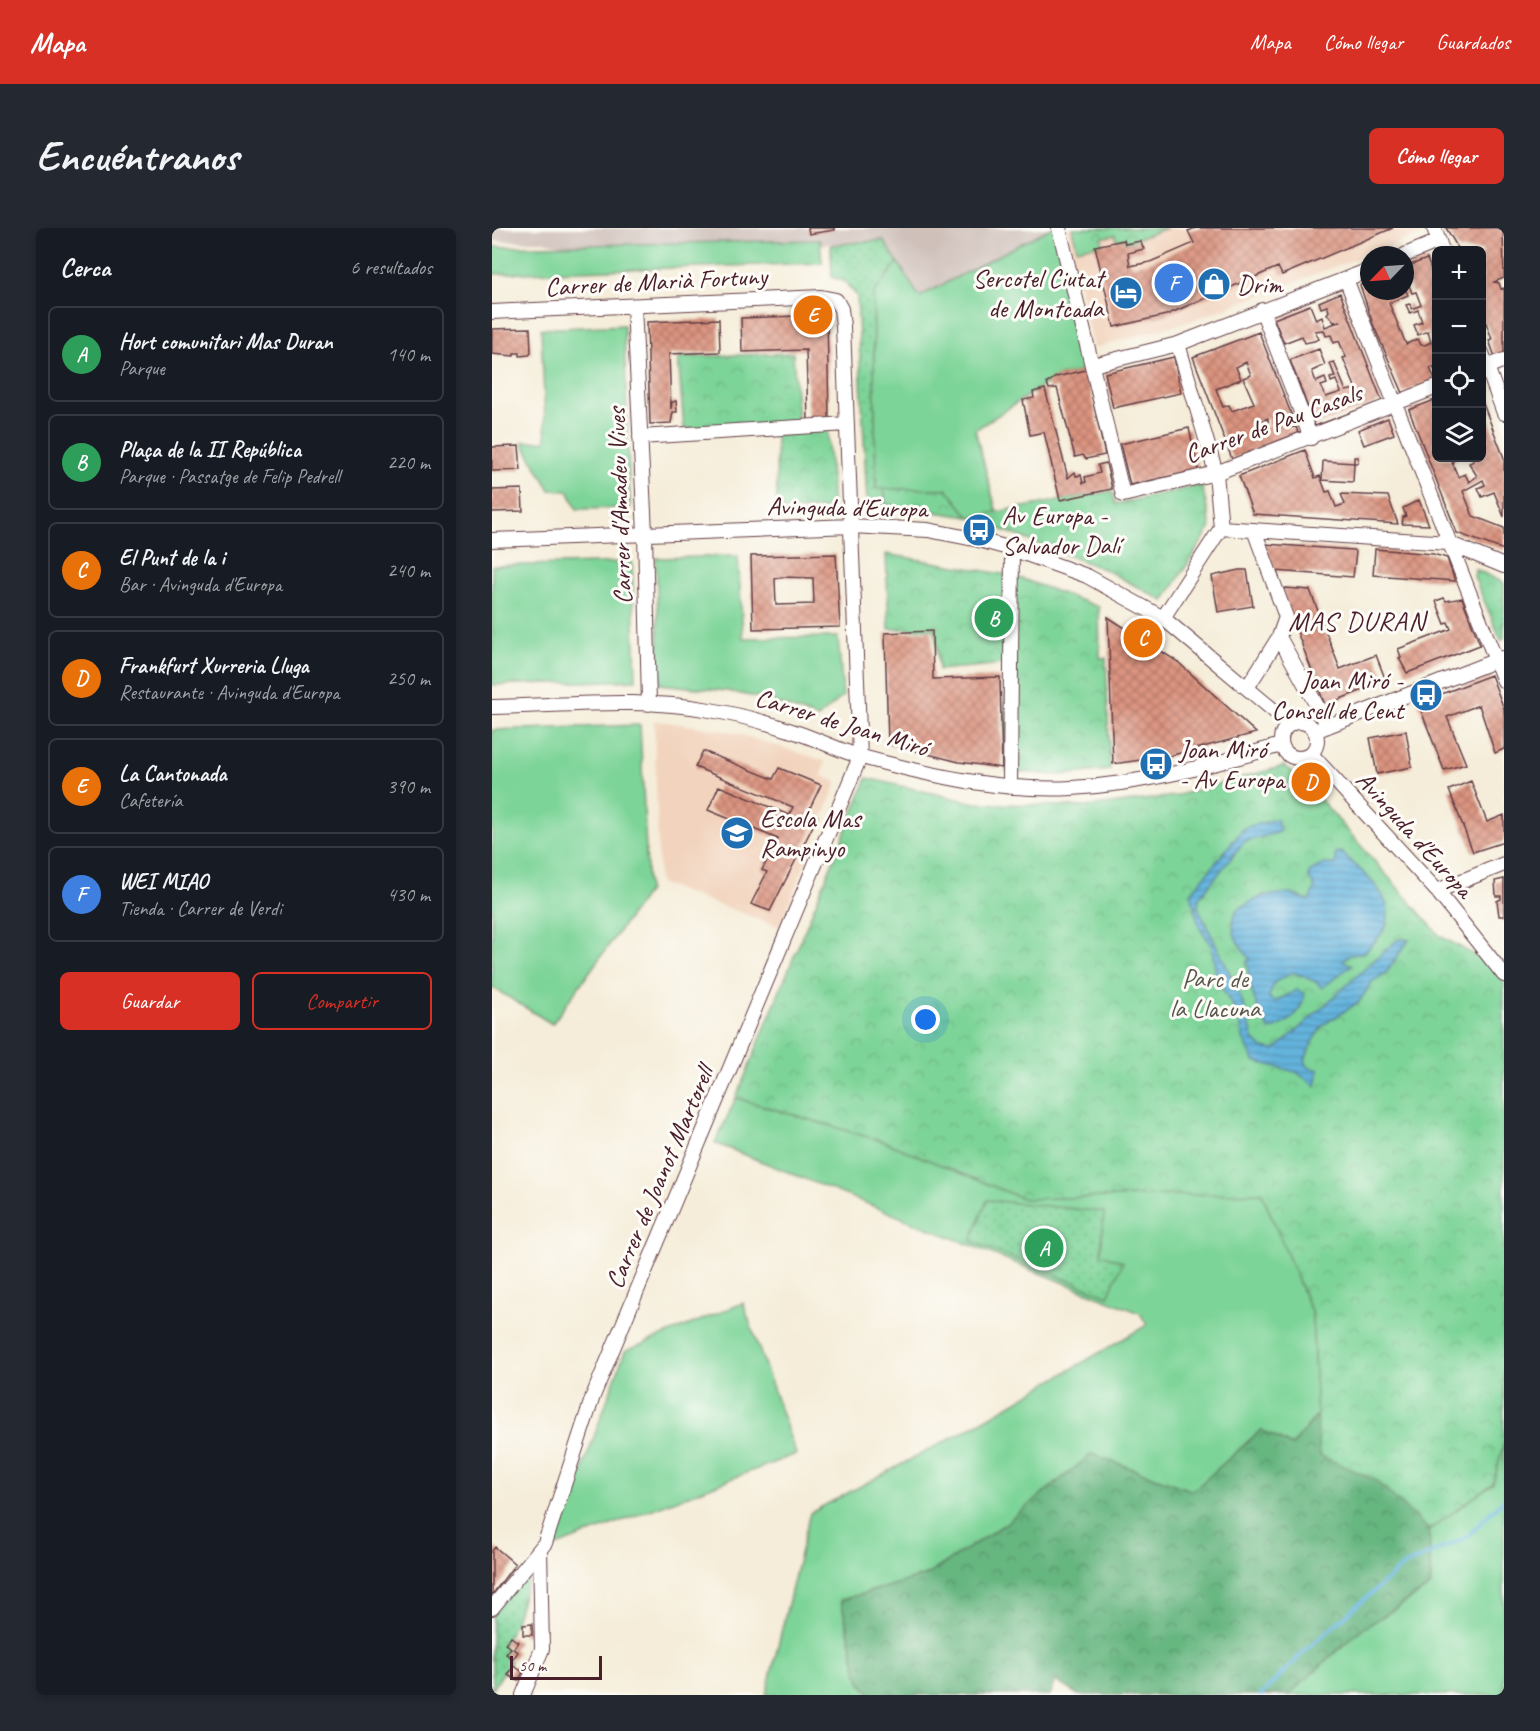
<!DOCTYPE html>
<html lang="es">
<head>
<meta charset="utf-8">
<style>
	:root { --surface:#171b24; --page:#242831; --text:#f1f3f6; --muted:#9ea1a6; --line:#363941; --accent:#d93025 }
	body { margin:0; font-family:Caveat,sans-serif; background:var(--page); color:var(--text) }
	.controls { position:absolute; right:18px; top:18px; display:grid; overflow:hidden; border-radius:9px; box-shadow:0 3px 9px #0003 }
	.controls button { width:54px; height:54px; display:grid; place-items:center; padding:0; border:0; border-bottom:2px solid var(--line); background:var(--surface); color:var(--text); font:30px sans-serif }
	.compass { position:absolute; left:868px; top:18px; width:54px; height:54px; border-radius:50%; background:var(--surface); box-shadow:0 3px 9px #0003; rotate:245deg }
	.scale { position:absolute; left:18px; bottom:15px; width:92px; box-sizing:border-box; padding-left:6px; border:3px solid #4a1f2b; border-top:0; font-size:16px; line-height:21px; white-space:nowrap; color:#4a1f2b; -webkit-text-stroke:4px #fdfcf7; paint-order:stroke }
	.you { position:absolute; left:434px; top:792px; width:21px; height:21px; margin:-15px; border:4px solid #fff; border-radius:50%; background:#1a73e8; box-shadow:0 0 0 9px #1a73e833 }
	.badge { display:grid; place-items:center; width:39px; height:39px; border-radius:50%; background:var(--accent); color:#fff; font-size:20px; font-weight:700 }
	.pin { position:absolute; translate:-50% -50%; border:3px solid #fff; box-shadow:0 2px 6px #0006 }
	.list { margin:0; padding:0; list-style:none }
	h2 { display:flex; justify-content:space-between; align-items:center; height:78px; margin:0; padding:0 24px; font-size:26px }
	h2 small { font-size:20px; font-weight:400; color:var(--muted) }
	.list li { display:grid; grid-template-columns:39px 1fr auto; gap:18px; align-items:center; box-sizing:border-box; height:96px; margin:0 12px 12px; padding:0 12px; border:2px solid var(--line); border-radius:9px }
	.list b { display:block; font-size:22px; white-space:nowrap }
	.list p { margin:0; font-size:20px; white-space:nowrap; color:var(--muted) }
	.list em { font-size:20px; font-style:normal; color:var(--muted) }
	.actions { display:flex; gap:12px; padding:18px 24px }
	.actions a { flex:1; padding:14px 0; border:2px solid var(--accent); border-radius:9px; text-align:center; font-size:21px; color:var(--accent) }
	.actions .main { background:var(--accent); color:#fff }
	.icon { flex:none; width:33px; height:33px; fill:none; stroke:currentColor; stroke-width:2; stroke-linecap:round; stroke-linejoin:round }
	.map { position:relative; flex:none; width:1012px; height:1467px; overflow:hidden; border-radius:9px }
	header { display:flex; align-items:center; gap:36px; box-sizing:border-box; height:84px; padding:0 30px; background:var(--accent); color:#fff }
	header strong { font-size:28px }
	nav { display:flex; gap:33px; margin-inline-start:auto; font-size:21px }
	.intro { display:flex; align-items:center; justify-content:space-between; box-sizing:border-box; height:144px; padding:0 36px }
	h1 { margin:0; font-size:42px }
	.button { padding:15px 27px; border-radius:9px; background:var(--accent); color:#fff; font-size:21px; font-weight:700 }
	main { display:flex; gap:36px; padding:0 36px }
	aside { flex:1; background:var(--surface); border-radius:9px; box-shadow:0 3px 9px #0003 }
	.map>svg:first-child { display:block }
</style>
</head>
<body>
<header>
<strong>Mapa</strong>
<nav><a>Mapa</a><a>Cómo llegar</a><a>Guardados</a></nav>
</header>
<div class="intro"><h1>Encuéntranos</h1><a class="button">Cómo llegar</a></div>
<main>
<aside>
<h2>Cerca<small>6 resultados</small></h2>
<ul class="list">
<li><span class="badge" style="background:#2e9e5b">A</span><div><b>Hort comunitari Mas Duran</b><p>Parque</p></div><em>140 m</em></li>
<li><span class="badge" style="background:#2e9e5b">B</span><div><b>Plaça de la II República</b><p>Parque · Passatge de Felip Pedrell</p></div><em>220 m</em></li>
<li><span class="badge" style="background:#e8710a">C</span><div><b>El Punt de la i</b><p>Bar · Avinguda d'Europa</p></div><em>240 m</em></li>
<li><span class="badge" style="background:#e8710a">D</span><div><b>Frankfurt Xurreria Lluga</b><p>Restaurante · Avinguda d'Europa</p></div><em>250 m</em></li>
<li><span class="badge" style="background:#e8710a">E</span><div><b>La Cantonada</b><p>Cafetería</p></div><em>390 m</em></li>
<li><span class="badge" style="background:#3f7fe0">F</span><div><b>WEI MIAO</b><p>Tienda · Carrer de Verdi</p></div><em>430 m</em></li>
</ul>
<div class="actions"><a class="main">Guardar</a><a>Compartir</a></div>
</aside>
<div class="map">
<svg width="1012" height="1467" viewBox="0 0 1012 1467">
	<defs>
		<pattern id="forest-crowns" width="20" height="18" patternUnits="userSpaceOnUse" patternTransform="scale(1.5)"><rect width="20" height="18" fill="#66b680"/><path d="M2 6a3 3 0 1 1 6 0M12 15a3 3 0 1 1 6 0" fill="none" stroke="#569369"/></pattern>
		<pattern id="park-crowns" width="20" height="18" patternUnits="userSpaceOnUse" patternTransform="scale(1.5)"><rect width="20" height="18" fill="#7dd498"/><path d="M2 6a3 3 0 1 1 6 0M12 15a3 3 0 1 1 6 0" fill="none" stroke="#6eb683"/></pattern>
		<pattern id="garden-dots" width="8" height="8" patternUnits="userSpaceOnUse" patternTransform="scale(1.5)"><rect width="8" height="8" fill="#7dd498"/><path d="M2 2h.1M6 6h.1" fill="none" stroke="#6eb683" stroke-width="1.8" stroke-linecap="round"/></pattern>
		<pattern id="water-rules" width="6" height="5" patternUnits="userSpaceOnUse" patternTransform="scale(1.5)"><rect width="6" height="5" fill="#63b4de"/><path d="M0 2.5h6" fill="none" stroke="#5492b4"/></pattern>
		<pattern id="building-cross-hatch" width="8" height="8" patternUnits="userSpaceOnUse" patternTransform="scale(1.5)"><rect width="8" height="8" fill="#db9480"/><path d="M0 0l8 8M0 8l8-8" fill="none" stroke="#b47869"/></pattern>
	</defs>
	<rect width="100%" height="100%" fill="#fdfcf7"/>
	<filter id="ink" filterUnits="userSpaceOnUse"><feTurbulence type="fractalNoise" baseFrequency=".0167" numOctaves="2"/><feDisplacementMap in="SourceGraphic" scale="12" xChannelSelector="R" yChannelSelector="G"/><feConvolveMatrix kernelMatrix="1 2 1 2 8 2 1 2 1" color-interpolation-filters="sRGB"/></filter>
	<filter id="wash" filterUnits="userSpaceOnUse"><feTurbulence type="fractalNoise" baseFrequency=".008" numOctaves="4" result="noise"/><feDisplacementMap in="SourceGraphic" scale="24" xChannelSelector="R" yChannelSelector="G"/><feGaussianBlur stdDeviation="1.35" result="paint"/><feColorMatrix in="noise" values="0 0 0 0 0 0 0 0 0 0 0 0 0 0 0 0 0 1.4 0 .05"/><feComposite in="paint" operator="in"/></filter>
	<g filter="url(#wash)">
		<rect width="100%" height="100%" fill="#f5edd9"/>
		<path fill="#f2d4be" d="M575,0H928L930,6L702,92L601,120Z
			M162,492L240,504L333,533L330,548L345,554L288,699L167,655Z"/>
		<path fill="#cfc0ba" d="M0,0H559L427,69L391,12L135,32L51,13H0Z"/>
		<path fill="#7dd498" stroke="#647a62" stroke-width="1.5" d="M559,0H563L594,142L564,149L483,202L505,285L477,289L455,261L384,262L381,65L406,34L427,69Z
			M328,12L330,35L0,46V19Z
			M132,97L138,280L85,281L76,263L58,262L30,214L54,213L49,101Z
			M246,328L251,410L346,409L351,468L326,490L273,471L235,463L168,456L164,330Z
			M140,334L144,452L0,457V338Z
			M148,497L156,663L60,796L0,759V502Z
			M244,870L390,913L679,965H770L820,1086L825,1187L800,1218L769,1202L701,1263L600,1226L513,1296L435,1347L349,1372L368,1454L380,1467H274L318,1285L489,1194L655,1097L648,1085L223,915Z
			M251,1075L304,1226L62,1319L133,1123Z
			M1012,1214V1467H796L867,1403L939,1358L937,1302L1001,1255Z"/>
		<path fill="url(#forest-crowns)" stroke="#586a56" stroke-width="1.5" d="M825,1187L828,1227L883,1251L937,1302L939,1358L867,1403L796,1467H586L564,1453L558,1467H380L368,1454L349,1372L435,1347L513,1296L600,1226L701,1263L769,1202L800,1218Z"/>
		<path fill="url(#park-crowns)" stroke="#647a62" stroke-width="1.5" d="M580,0H675L634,15L633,11L624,12L623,7L610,10L611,16L585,21Z
			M301,125L306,195L335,194L341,281L285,282L284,207L192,200L186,129Z
			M710,257L719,299L672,373L614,342L477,289L394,277L392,261H455L477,289L620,263L624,276Z
			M394,326L522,348L607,379L608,430H614L618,542L566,547L514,543L512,436L447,442L443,401H397Z
			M983,341L1012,355V411L1009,412L982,349Z
			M792,538L813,554L948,708L1012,743V1214L1001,1255L937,1302L883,1252L827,1227L820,1086L770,965L532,971L390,913L244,870L375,550L483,575L594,579L683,568Z"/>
		<path fill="url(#garden-dots)" stroke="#647a62" stroke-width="1.5" d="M391,12L406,34L381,66L384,261H392L394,277L375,276L365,68L352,53L340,49L339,17Z
			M495,972L612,984L609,1026L631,1034L616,1068L479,1013Z
			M31,1346L36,1351L22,1397L11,1417L15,1422L12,1425L19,1433L0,1462V1387Z"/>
		<path fill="url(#water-rules)" stroke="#566a84" stroke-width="1.5" d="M785,591L788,604L752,614L707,670L706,679L745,760L756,789L761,811L771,820L783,822L906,711L917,712L895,744L880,754L867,774L831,797L821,812L813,832L816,839L827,842L824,858L804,844L762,833L751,810L747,789L725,752L719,716L707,699L699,665L752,600Z
			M849,624C867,642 905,667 894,698C891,707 879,717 873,724L856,728L851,733L860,737L830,760L824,754L801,744L783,754L777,769L782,774L805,762L813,766C808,787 798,795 778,802C763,780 757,759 755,733L758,731C744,714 736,703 745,681L771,668L798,665L817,673L823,659L816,649L818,643L832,636H844L843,625Z"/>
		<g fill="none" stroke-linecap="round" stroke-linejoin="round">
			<path stroke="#63b4de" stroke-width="4" d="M769,1467L813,1423L911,1338L975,1309L1012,1271"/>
		</g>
		<g id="blocks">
			<path fill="url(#building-cross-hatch)" fill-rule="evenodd" d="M316,0H342L343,2L317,6Z
				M704,0H901L790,47L786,39L674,87L622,99L603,18L632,12L633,16L648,13L652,21L636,25L638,38L658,34L702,15L696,3Z
				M954,0H1011L1012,50L1002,54L1007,55L1009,61L1012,60V125L1003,129L997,112L1000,111L994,95L991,96L990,93V22H967Z
				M935,31L945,56V147L941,139L938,140L943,152L911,165L881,96L868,57L877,53V63H914L916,67L897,75L914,116L926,111L929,117H933L939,114L936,103L926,107L922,97L930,94L926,82L918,85L914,77L918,76L920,81L929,77L924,64L920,65L917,57L913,59V39Z
				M848,65L890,173L823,198L798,132L827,121L833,137L820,143L824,154L833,150L835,156L829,158L834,169L849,164L844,152L839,154L838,150L843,149L838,135L842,134L854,163L864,161L851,130L854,129L850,120L847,113L842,115L839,107L834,108L832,102L823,103L827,111L822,113L813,115L810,108L792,115L782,91L818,77L824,92L830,89L833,99L849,93L842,94L835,86L837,83L835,78L829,80L827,74Z
				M335,87L337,191L316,192L314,122L250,124L249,90Z
				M227,91L228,124L177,126L179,181L180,174L184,173L185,184H181L179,195L158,196L155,94Z
				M38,100L39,125L37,127L28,128V125H22V128L0,126V101Z
				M767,104L800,188L793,191L796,201L804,198L806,205L740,231L701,129ZM754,134L759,147L751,150L762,175L740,183L737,177L731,179L724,161L749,151L744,139ZM776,190V198L767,201L764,195Z
				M682,129L689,165L621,180L613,145Z
				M594,142L613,227L594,231L591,227L583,229L565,160L557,161L555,155L564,149Z
				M553,161L576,250L583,244L584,248L589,247L591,255L594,254L593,249L608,245L606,237L614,235L620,261L568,272L552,204L538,207L531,172L542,170L541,164Z
				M945,171V230H965L960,234L966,249L973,246L977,254L985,248L977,235L982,233L980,230H990V173L1012,230V289L1002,264L990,269L986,260L993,257L991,252L971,263L981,288L1012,300V322L965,305L917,182Z
				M896,190L902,206L872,217L866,202Z
				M697,200L706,242L638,257L628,216Z
				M27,218L29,242L0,243V219Z
				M813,222L823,250L828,248L834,264L838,263L844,279L853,276L849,266L896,268L906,296L761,286L747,248Z
				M862,229H866V235H862L861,254L830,252L831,233L862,235Z
				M30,261L31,283L0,284V262Z
				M927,272L937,297L910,296L911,289L914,288L911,280Z
				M773,316L861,322L864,324L861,349L783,343Z
				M883,321L941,326L955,330L963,353L881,347Z
				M344,326L348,399L261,401L259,328ZM289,349L321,350L322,376L284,377L283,351Z
				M747,342H755L761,378L726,384L720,348Z
				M794,360L818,362L848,441L884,427L894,453L833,477L789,362Z
				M952,370L954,373L970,370L988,417L915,445L907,430L909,429L906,421L959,401L956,394L953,396L944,373Z
				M616,389L686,434L764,505L677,528L621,536Z
				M440,403L441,451L508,449L510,540L467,534L396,516L393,405Z
				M999,447L1012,481V521L1003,525L987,477L955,489L974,536L952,542L926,475Z
				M914,503L920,539L885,546L878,510Z
				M211,523L281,551L287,540L329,557L316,584L326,588L278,683L259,676L275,644L270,642L286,611L216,582L227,558L297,587L301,579L203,539Z
				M979,553L995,594L1012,587V614L981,624L957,562Z
				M1012,651V688H1007L1005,673L1009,671V668H1004L1003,653Z
				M3,1319L23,1336L0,1367V1323Z
				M40,1396V1407H31V1397Z
				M19,1409L26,1414L21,1421L26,1424L21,1431L14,1426L19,1420L13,1416Z
				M22,1438L31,1444L26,1453L16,1447Z"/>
		</g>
	</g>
	<g filter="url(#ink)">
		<use href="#blocks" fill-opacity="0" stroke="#643e45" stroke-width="1.5"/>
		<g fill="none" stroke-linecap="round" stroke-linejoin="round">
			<g stroke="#643e45" stroke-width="16">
				<path id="minor" d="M567,0L631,267L724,245L945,159
					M942,0L950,22
					M913,27L947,13
					M854,51L1012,453
					M142,78L153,305L157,476
					M770,82L819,210
					M0,84L329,69L344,72L349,81L351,98L368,529L101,1168L53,1315L0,1380
					M990,125L1012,185
					M601,137L686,116L877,42
					M990,141L1012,132
					M148,209L355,196
					M729,300L956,315L1012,338
					M0,312L359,298L436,302L487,312L520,321L595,348L671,390L798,496
					M671,390L729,300L724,245L686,116
					M787,409L836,498
					M755,460L787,409L794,389L762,302
					M0,479C71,478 147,469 218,482C248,487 277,495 306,505C327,512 348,523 370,529C436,547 511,564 580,560C652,556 721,537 789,517
					M789 512a18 18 0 1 1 36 0a18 18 0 1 1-36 0Z
					M823,503L1010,430
					M819,526L945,663L1012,747
					M518,557L520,321
					M945,663L1012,636
					M31,1467L50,1421L48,1321"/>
			</g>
			<use href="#minor" stroke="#fff" stroke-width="14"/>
		</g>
	</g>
	<defs>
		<g id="shop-disc" transform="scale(1.725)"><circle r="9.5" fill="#1f6fb2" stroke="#fdfcf7"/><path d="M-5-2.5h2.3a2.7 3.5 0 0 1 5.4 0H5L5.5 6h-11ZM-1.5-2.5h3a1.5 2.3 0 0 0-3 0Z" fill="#fff"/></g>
		<g id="hotel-disc" transform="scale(1.725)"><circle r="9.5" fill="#1f6fb2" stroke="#fdfcf7"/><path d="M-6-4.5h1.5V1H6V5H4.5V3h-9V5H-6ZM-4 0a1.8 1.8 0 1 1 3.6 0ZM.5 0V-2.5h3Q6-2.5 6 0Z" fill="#fff"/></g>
		<g id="bus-disc" transform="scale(1.725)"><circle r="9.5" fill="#1f6fb2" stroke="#fdfcf7"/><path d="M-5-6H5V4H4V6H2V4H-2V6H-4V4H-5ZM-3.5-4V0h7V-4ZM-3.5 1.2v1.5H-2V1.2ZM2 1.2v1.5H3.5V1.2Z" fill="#fff"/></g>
		<g id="school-disc" transform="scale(1.725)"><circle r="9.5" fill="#1f6fb2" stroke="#fdfcf7"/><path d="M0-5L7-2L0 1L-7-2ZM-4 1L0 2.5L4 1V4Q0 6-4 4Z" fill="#fff"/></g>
	</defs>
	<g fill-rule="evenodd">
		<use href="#shop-disc" x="722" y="56"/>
		<use href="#hotel-disc" x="634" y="65"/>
		<use href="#bus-disc" x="487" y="302"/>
		<use href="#bus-disc" x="934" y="467"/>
		<use href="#bus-disc" x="664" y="536"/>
		<use href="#school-disc" x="245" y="605"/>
	</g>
	<g text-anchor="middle" stroke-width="6" stroke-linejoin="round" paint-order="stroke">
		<g font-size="26" fill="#4a1f2b" stroke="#fdfcf7" text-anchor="start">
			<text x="611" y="59" text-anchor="end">Sercotel Ciutat<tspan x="611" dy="30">de Montcada</tspan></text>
			<text x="745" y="65">Drim</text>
			<text x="510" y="296">Av Europa -<tspan x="510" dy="30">Salvador Dalí</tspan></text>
			<text x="911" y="461" text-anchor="end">Joan Miró -<tspan x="911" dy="30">Consell de Cent</tspan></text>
			<text x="687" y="530">Joan Miró<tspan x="687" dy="30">- Av Europa</tspan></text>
			<text x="268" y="599">Escola Mas<tspan x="268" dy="30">Rampinyo</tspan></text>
		</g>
		<g font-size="26" fill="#4a1f2b" stroke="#fdfcf7">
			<text transform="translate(164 53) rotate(-3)" y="9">Carrer de Marià Fortuny</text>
			<text transform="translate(781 195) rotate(-20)" y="9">Carrer de Pau Casals</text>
			<text transform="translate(127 278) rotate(-92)" y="9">Carrer d'Amadeu Vives</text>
			<text transform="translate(355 279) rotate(1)" y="9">Avinguda d'Europa</text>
			<text transform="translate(350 494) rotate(17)" y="9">Carrer de Joan Miró</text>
			<text transform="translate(923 606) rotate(48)" y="9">Avinguda d'Europa</text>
			<text transform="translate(167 949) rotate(-67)" y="9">Carrer de Joanot Martorell</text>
		</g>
		<g font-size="26" fill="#59554c" stroke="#fdfcf7">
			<text x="723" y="759">Parc de<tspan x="723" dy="30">la Llacuna</tspan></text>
		</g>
		<g font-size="27" letter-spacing="1.5" fill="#4a1f2b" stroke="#fdfcf7">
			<text x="865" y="402">MAS DURAN</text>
		</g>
	</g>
</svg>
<div class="controls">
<button>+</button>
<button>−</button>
<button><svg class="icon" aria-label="locate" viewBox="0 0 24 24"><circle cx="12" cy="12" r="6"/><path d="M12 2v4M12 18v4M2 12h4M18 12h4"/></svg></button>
<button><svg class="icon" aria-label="layers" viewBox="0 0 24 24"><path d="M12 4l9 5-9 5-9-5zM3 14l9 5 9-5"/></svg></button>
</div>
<svg class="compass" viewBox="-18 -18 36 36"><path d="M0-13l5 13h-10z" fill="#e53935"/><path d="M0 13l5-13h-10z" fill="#9ea1a6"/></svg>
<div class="scale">50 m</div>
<div class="you"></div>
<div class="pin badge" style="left:552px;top:1020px;background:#2e9e5b">A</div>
<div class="pin badge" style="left:502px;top:390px;background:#2e9e5b">B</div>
<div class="pin badge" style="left:651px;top:410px;background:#e8710a">C</div>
<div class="pin badge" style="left:819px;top:554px;background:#e8710a">D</div>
<div class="pin badge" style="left:321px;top:87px;background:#e8710a">E</div>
<div class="pin badge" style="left:682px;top:55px;background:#3f7fe0">F</div>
</div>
</main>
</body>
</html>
